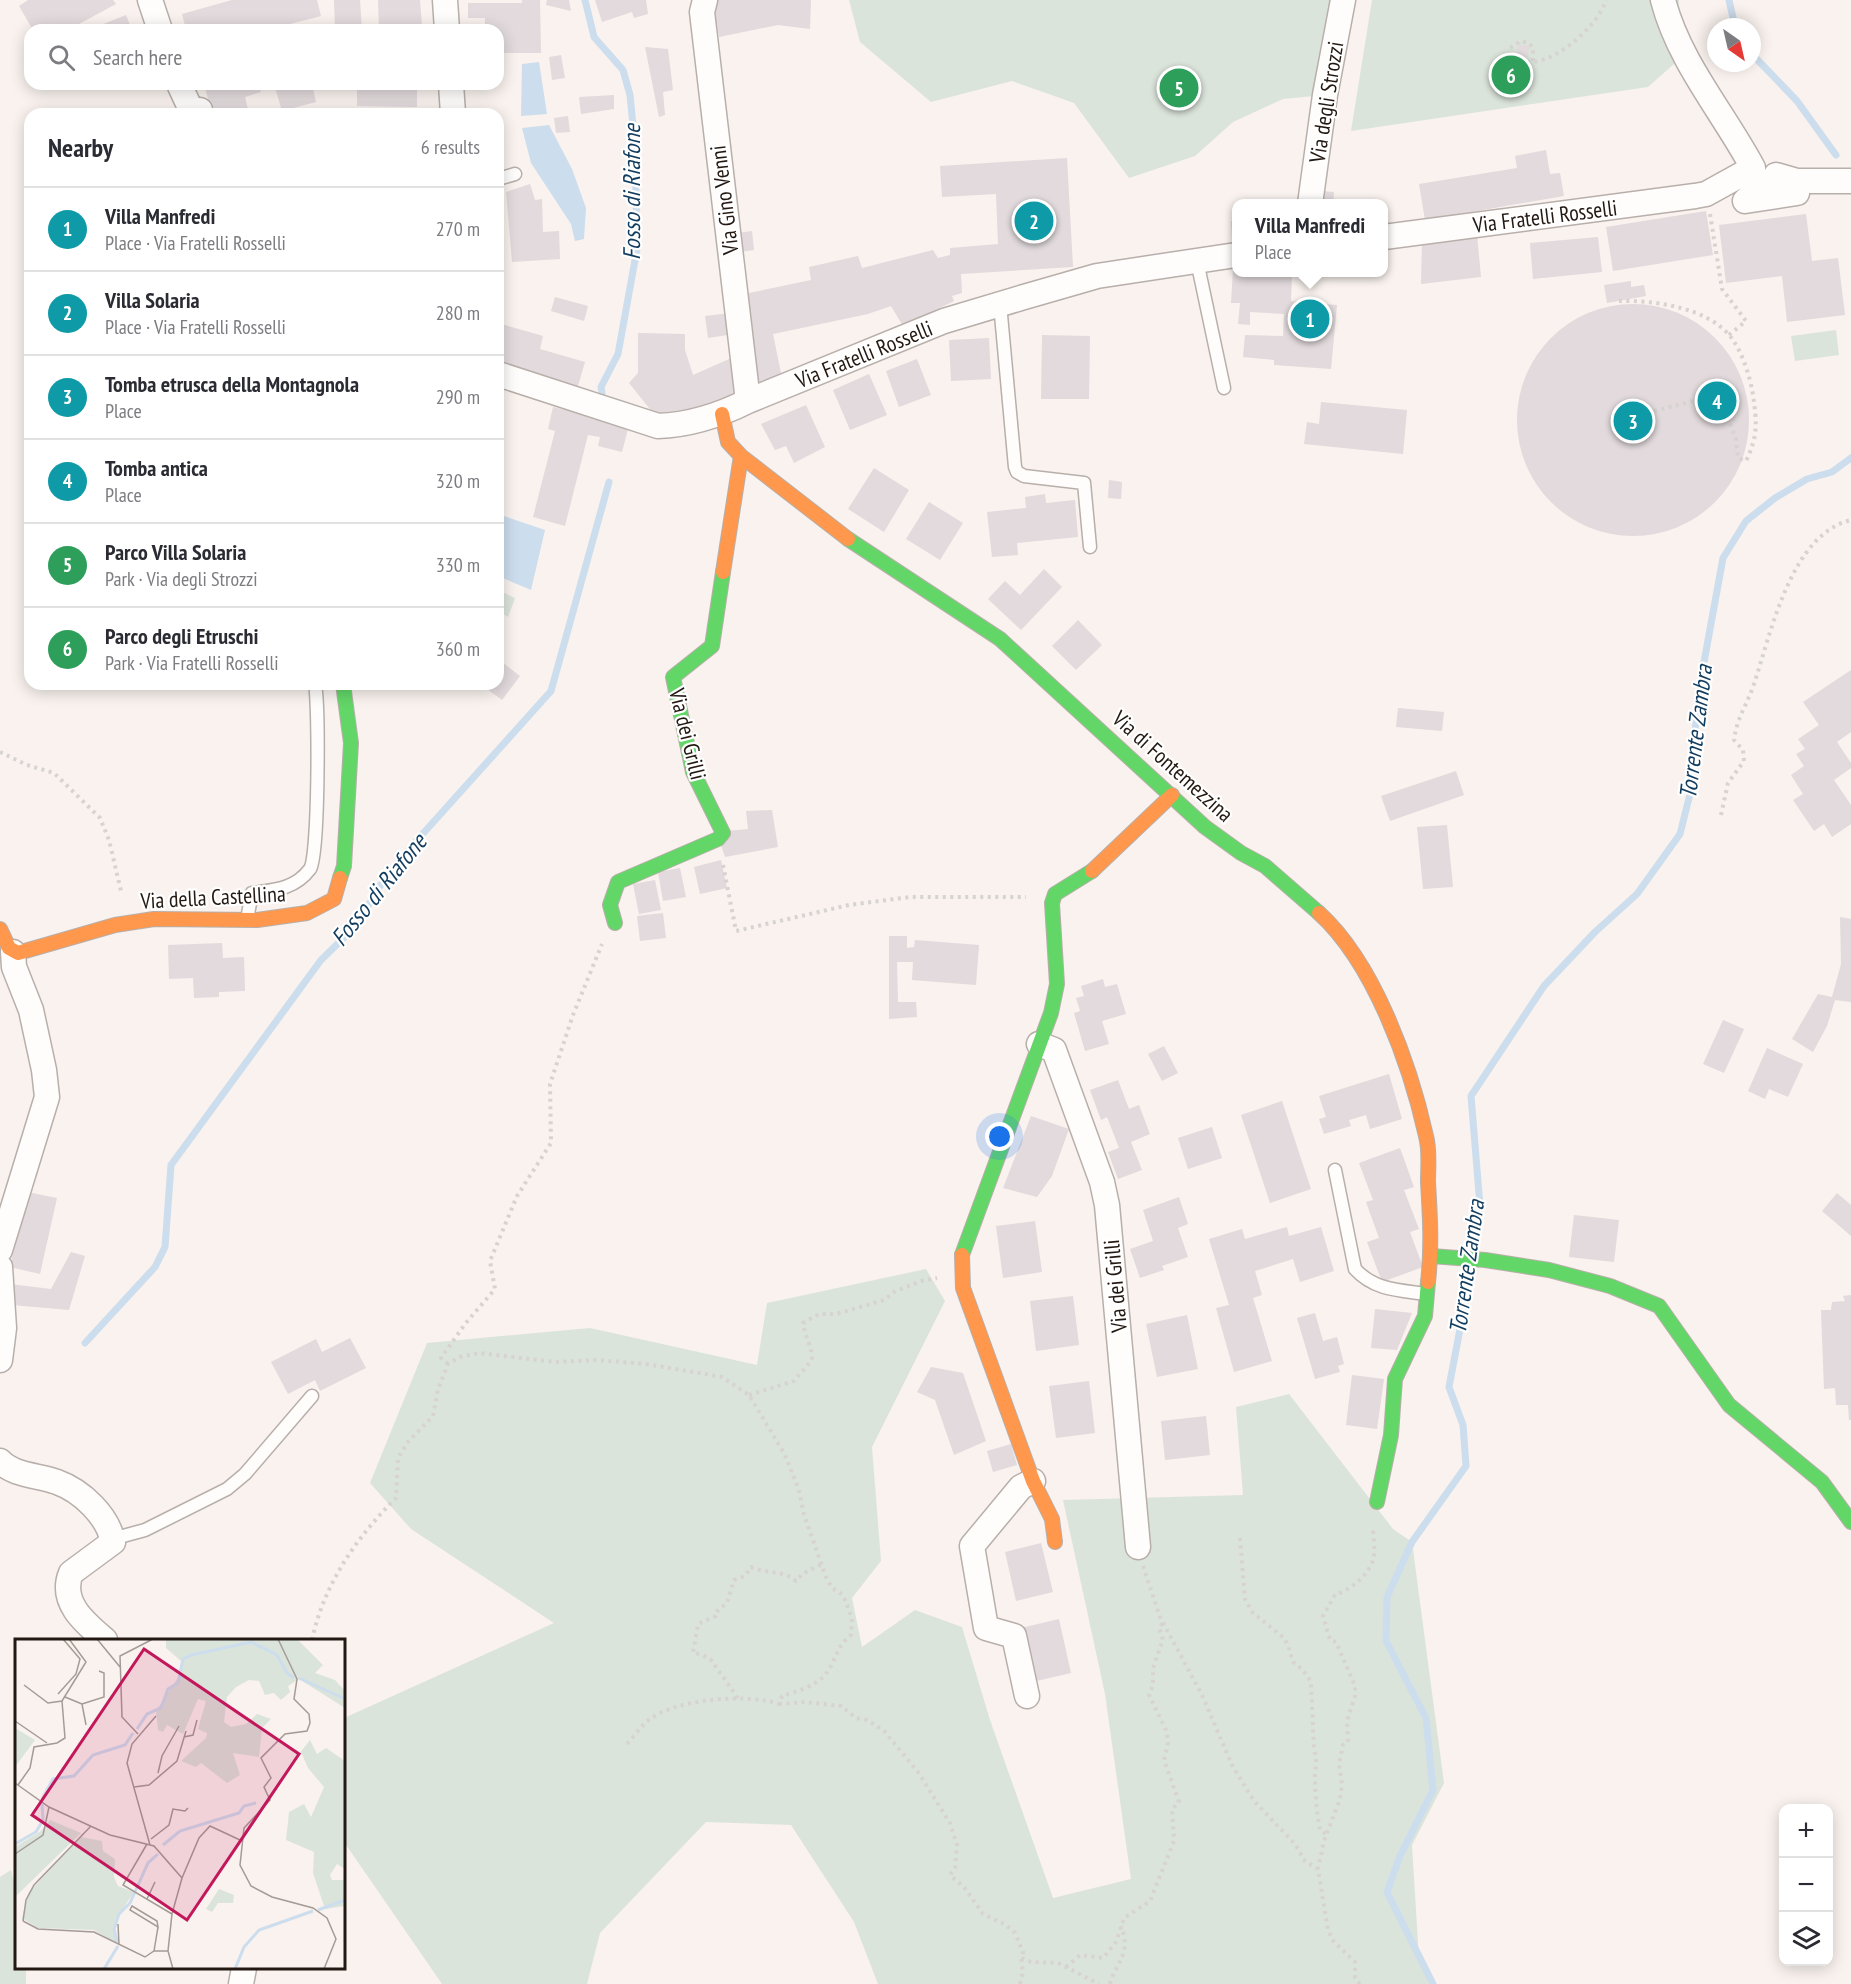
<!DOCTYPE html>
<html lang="en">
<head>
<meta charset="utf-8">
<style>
	:root { --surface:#fff; --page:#f7f7f7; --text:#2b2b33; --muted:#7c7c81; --line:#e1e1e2; --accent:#ea580c }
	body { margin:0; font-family:"PT Sans Narrow",sans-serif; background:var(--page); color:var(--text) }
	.controls { position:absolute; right:18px; bottom:18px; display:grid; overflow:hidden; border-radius:12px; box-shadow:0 3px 15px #0003 }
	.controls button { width:54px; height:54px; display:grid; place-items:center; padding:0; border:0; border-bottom:2px solid var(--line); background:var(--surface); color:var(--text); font:30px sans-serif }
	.compass { position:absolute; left:1707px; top:18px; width:54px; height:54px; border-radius:50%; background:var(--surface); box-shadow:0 3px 15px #0003; rotate:146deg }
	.you { position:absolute; left:1000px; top:1137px; width:21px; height:21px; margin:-15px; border:4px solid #fff; border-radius:50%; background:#1a73e8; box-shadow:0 0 0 9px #1a73e833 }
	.badge { display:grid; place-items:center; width:39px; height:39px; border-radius:50%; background:var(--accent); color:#fff; font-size:20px; font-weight:700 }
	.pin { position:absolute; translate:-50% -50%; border:3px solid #fff; box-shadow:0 2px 6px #0006 }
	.popup { position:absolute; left:1232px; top:199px; width:156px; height:78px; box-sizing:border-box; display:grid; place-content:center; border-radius:12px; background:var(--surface); filter:drop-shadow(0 2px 4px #0005); font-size:20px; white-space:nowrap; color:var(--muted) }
	.popup b { font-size:22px; color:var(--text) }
	.popup::after { content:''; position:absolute; left:50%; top:100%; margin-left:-12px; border:12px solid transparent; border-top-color:var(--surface) }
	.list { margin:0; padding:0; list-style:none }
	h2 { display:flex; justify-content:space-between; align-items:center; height:78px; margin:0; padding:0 24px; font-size:26px }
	h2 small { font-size:20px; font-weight:400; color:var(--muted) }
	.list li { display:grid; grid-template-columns:39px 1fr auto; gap:18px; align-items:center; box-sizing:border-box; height:84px; padding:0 24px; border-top:2px solid var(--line) }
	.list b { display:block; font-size:22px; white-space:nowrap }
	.list p { margin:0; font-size:20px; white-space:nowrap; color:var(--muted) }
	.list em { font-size:20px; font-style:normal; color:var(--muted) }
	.icon { flex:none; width:33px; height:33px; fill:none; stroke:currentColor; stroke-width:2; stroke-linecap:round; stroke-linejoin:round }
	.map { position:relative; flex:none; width:1851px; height:1984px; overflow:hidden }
	.search { position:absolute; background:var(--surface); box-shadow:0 3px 15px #0003; left:24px; top:24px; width:480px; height:66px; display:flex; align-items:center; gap:15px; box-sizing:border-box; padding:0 21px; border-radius:18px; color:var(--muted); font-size:22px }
	.panel { position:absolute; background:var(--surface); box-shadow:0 3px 15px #0003; left:24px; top:108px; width:480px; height:582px; border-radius:18px }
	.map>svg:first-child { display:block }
</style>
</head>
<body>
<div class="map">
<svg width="1851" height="1984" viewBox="0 0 1851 1984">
	<rect width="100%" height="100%" fill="#f9f2ee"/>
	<path fill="#dbe4db" d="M849,0H1343L1325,95L1283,99L1233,122L1195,156L1129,178L1074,103L1012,81L931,102L860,42Z
		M1372,0H1679L1674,64L1648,87L1351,131Z
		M1836,330L1839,355L1795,361L1791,336Z
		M498,590L515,598L508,617L498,611Z
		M926,1269L945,1301L872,1447L881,1561L852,1598L862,1647L915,1610L962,1627L990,1720L1053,1898L1131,1879L1105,1694L1063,1500L1243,1495L1236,1407L1289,1394L1393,1529L1412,1542L1444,1783L1412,1845L1419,1959L1429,1984H878L854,1922L791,1825L706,1822L600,1933L587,1984H442L344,1842V1718L554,1623L411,1529L370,1483L427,1343L590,1328L757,1365L767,1303Z
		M11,1870L16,1890V1968H26V1984H0V1877Z"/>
	<path fill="#ccdded" d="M539,62L547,114L521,116L522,64Z
		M549,125L572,169L586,208L584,239L575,241L571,224L531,163L522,128Z
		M498,514L545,530L531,590L498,576Z"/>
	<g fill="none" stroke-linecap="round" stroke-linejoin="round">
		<path stroke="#ccdded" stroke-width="7" d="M585,0L594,37L623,70L630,95L635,146L637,249L618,354L601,387L602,393
			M1729,0L1735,27
			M1752,54L1797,101L1836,155
			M1474,1249L1480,1206L1471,1096L1544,986L1595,932L1637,894L1680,834L1695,774V731L1700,684L1723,558L1746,521L1775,498L1807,479L1832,472L1851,458
			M85,1343L155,1267L165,1247L171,1165L321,960L360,922L376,891L402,857L551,691L609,482
			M1433,1984L1387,1892L1400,1856L1433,1790L1426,1718L1386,1641L1387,1597L1412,1542L1466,1466L1463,1425L1449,1387L1472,1266"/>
	</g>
	<path fill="#e2dadc" d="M28,0H113L116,4L68,30H33L19,6Z
		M232,0H317L321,16L267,30H186L182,14Z
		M334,0H360L362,30H335Z
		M378,0H420L422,26L379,28Z
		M522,0H540L541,53H498V30H485V18H468V3H522Z
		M547,0H569L571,11L546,5Z
		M595,0H646L648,14L634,18L632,12L602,22Z
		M710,0H811L810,29L778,25L719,37L717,23H704Z
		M126,15L132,30H88Z
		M314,25L315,30H296V29Z
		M1518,45L1529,46L1528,57L1517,55Z
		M645,47L668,49L673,90L663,92L665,115L659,117Z
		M561,55L565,78L552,80L549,57Z
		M204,84H259L261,92L245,97L249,114H212Z
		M274,84H312L316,102L282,111Z
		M357,84H417V107L357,106Z
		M614,95V109L581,114L579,97Z
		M568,116L570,132L556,133L554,118Z
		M1546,150L1550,174L1560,173L1564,196L1425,220L1419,184L1517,168L1515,156Z
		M1067,158L1073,267L961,274L962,293L952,296L954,301L903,326L891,306L868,314L773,334L782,378L750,392L740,295L811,280L809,267L858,256L862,268L933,250L938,258L950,255V248L998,244L996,194L942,197L940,166Z
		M530,184L535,200L542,199L543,232L559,231L560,259L512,262L506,192Z
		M1320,191L1334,192L1333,204H1319Z
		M1706,211L1713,255L1613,271L1606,227Z
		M1806,214L1812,261L1838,258L1845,315L1787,322L1782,276L1726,283L1719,225Z
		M1231,221H1236V239H1232Z
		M752,231L754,250L740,252L737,233Z
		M1477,235L1481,277L1421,284L1422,243Z
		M1598,237L1602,272L1533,279L1530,243Z
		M1233,269H1236V272H1292L1291,301L1337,305L1331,369L1274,365V360L1243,357L1245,335L1283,336L1284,314L1250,312V325L1238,324L1240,303H1231Z
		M1631,281V287L1644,285L1646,296L1607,303L1604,285Z
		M555,297L588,306L584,321L551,311Z
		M1517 420a116 116 0 1 1 232 0a116 116 0 1 1-232 0Z
		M731,313L734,334L708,338L705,316Z
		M498,323L543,336L540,349L585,362L578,386L498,364Z
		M638,333L685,334V350L693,375L736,356L742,392L697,415L657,418L629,383L638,373Z
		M1042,335L1090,336L1089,399H1041Z
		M989,338L991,379L951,381L949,340Z
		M917,359L931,395L899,407L886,371Z
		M869,374L887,415L850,430L833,390Z
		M1321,402L1407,410L1403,454L1304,444L1307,422L1319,424Z
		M806,405L825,447L794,463L786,446L775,450L761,424Z
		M553,407L629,425L622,452L598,446L600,437L588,435L565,526L533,517L555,431L548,429Z
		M874,468L909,490L884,532L848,509Z
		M1109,480L1122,482L1121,499L1108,498Z
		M1045,494L1046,503L1075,500L1078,537L1017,543L1018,555L992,557L987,512L1026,508L1025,497Z
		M929,502L963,523L940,560L906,539Z
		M1044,569L1062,587L1021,630L988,599L1005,581L1020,595Z
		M1078,620L1102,645L1076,670L1052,646Z
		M498,659L520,676L502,700L480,684H498Z
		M1851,670V732L1837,742L1851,763V768L1834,780L1851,805V824L1832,837L1824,824L1814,831L1793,800L1803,794L1791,775L1804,766L1796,754L1805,749L1798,739L1819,725L1803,702Z
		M1398,708L1444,712L1442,731L1396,727Z
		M1456,771L1464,795L1390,821L1381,796Z
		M772,810L778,847L725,857L721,845L726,831L748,829L746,811Z
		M1447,825L1453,887L1423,889L1417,827Z
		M721,860L727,888L700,894L694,867Z
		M680,868L686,897L663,901L658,872Z
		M655,880L661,910L639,914L633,884Z
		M663,913L666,938L640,941L637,916Z
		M1840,917L1851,919V1002L1835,1000L1827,1026L1813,1052L1792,1039L1818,994L1832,997L1841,964Z
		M889,936H907V948L914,947L915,940L979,945L976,985L912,980L913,962H897L898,1002H916L917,1017L889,1019Z
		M222,943L223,958L244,957L245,991L219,992V997L194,998L193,978L169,979L168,945Z
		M1103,979L1105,987L1117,984L1126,1014L1102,1021L1109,1044L1085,1051L1074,1013L1080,1011L1076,998L1084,996L1081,986Z
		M1723,1020L1744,1029L1724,1073L1703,1064Z
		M1164,1046L1178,1073L1162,1081L1148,1054Z
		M1767,1048L1803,1064L1788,1097L1769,1089L1765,1099L1748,1091Z
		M1389,1074L1402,1119L1370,1129L1366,1115L1349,1120L1351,1126L1324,1134L1319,1119L1326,1117L1319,1096Z
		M1118,1080L1129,1109L1139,1105L1150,1134L1131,1142L1142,1170L1118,1179L1108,1152L1119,1148L1107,1117L1101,1120L1090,1090Z
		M1282,1101L1311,1189L1270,1203L1241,1115Z
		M1031,1116L1069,1129L1052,1176L1037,1197L1003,1188Z
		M1212,1127L1222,1158L1188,1169L1178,1138Z
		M1400,1148L1414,1187L1404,1190L1419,1229L1410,1232L1423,1267L1382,1282L1367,1242L1379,1238L1366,1202L1373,1200L1359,1163Z
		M27,1192L57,1198L40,1274L10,1267Z
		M1837,1193L1851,1205V1236L1822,1211Z
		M1179,1197L1188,1224L1178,1228L1188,1257L1162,1266L1164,1270L1140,1278L1130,1249L1153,1241L1143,1210Z
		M1574,1215L1619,1220L1614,1262L1569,1257Z
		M1035,1221L1042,1272L1003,1278L996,1226Z
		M1287,1227L1289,1236L1321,1227L1334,1271L1300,1282L1293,1259L1255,1271L1262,1295L1253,1298L1272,1361L1234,1372L1216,1308L1229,1305L1209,1239L1242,1229L1245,1239Z
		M71,1252L85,1256L69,1310L12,1305L10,1284L51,1289Z
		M1851,1295V1420H1849L1848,1405H1836L1835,1388L1824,1389L1821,1310H1831L1832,1302L1845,1301L1843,1296Z
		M1073,1296L1079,1345L1036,1351L1030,1301Z
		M1375,1309L1412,1313L1397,1350L1371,1348Z
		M1315,1313L1323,1341L1337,1337L1344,1364L1338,1366L1340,1372L1315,1379L1297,1318Z
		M1187,1315L1198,1369L1157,1377L1146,1324Z
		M350,1338L366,1368L320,1391L315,1380L288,1394L271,1362L316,1339L322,1352Z
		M931,1367L963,1373L986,1441L954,1455L935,1400L917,1392Z
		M1352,1375L1384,1379L1377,1429L1346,1425Z
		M1089,1381L1095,1433L1056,1438L1049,1386Z
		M1206,1416L1210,1455L1165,1460L1161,1421Z
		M1011,1444L1017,1465L993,1472L987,1451Z
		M1041,1543L1053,1592L1016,1601L1005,1552Z
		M1059,1619L1071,1673L1032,1682L1021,1628Z"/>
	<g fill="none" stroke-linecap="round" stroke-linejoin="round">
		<g stroke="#b8afaa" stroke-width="15">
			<path id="lane" d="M498,179L515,174
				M1197,261L1224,388
				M1000,304L1015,467L1017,472L1024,476L1084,483L1090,547
				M247,919L252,893C275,890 295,889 310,869C319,855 319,707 315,684
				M1335,1170L1355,1269C1374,1290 1398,1290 1426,1294
				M112,1539L145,1530L227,1489L245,1474L312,1396"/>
		</g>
		<g stroke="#b8afaa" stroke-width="27">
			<path id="street" d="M150,0L160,30
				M445,0L447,30
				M705,0L702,12L748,401
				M1663,0C1679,62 1723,112 1753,168V182
				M179,84L192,112L200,110
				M451,84L453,114
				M1776,175L1797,181H1851
				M1766,182L1797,193L1745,201Z
				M1310,204L1325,95L1343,0
				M1384,237L1695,196L1706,194L1753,168
				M498,374L658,426C690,425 720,415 748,401L944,321L1024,297L1097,276L1236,255
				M1039,1044L1054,1050L1102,1182L1107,1205L1138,1547
				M0,1250L47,1097L44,1070L31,1010L14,967L13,952
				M0,1267L4,1328L0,1360
				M0,1461C14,1476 39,1475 57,1482C82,1491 108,1516 113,1542L71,1573C59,1602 85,1623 105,1640
				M1027,1696L1014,1636L986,1628L972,1546L1021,1487L1033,1481
				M241,1984L244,1968"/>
		</g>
		<g stroke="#b8afaa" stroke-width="16">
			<path id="fast" d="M848,539L1000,639L1205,827L1241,853L1265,866L1319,913
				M340,878L344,866L351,743L343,684
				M615,923L610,905L618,882L718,839L723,833L693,772L673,677L712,646L723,572
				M962,1255L1051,1013L1057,984L1052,903L1055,894L1092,871
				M1431,1256L1485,1260L1549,1270L1610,1286L1659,1306L1729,1405L1822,1482L1851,1522
				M1377,1502L1391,1435L1395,1379L1425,1316L1428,1282"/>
		</g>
		<g stroke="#b8afaa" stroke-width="16">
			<path id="slow" d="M722,414L728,442L741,456L848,539
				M723,572L741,456
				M1092,871L1172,795
				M1319,913C1374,963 1410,1064 1426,1136C1430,1150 1428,1167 1428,1182C1430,1215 1432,1248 1428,1282
				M0,929L9,948L18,953L115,925L154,919L257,920L307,913L334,899L340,878
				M962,1255L963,1288L1033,1481L1052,1519L1055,1542"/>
		</g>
		<path stroke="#d6d3d1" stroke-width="4" stroke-dasharray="3 4.5" stroke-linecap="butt" d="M1533,61V48L1529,43L1521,41L1510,48L1511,58C1543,77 1597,29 1606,0
			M1710,214L1722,289L1746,321L1729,335
			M1619,301C1653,300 1706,307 1730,336C1742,351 1750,376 1753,395C1757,423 1758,436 1746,461L1738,458L1736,439L1727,416L1703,406L1701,399
			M1701,399L1710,390L1732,401L1727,416
			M1654,411L1701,399
			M0,752L27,765L54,773L100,818L109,840L121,891
			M1721,815L1728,783L1744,761L1743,750L1734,740C1737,717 1747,705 1754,684C1771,633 1791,534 1851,520
			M723,865L736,931L849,905L910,897H1026
			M448,1364L441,1358L465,1324L495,1289L490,1261L517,1196L551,1143L550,1084L573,1015L602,944
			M749,1395L794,1381L812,1360C812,1346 805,1337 803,1323L819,1314H836L884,1300L894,1292L921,1281L937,1278
			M1240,1538L1245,1599L1253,1613L1283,1637L1288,1645L1293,1662L1303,1670L1311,1682L1314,1750C1318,1760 1315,1768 1315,1778C1315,1795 1317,1813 1320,1830L1326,1834
			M1143,1566L1160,1617L1202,1695L1232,1765L1254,1801L1295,1844L1305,1861L1318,1869
			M312,1640C324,1584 356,1538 396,1498L398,1458L408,1442L433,1416L438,1389L448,1364L460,1357L479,1353L555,1362L597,1360L646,1364L722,1377L749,1395L785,1455L799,1490L804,1515L826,1577L832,1588L843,1595L852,1618L851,1635C836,1646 836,1662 825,1675C816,1686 795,1692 782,1696L779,1704C747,1693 672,1698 645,1723C638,1730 631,1740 624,1747
			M738,1698L711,1660L701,1654L693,1653L698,1624L716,1616V1612L727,1603L734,1580L745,1576L751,1567C766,1574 783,1570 796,1581L802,1574L822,1564
			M779,1704L805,1702L841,1706L856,1718L867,1720L884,1731L918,1772L950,1823L957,1845L955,1868L950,1875L964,1887L983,1914L1006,1925L1015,1933L1023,1952L1021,1958L1031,1962L1058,1963L1099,1984
			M1066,1967L1080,1955L1103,1958L1116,1942L1124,1918L1150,1901L1174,1841L1172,1809L1179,1802L1164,1760L1168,1743L1167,1732L1149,1695L1153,1685V1668L1163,1640L1159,1627L1163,1623
			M1020,1984L1023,1972L1021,1958
			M1110,1984C1116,1961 1132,1955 1121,1926
			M1360,1984L1355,1978V1962L1334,1942L1328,1930L1318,1869L1324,1841L1340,1799L1342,1784L1339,1764L1343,1745L1348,1742L1347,1721L1355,1696V1686L1336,1642L1330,1640L1323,1616L1335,1595C1350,1590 1368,1576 1373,1560C1376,1551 1373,1537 1373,1527"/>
		<use href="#lane" stroke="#fefdfc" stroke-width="12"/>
		<use href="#street" stroke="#fefdfc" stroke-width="24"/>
		<use href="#fast" stroke="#63d668" stroke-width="14"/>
		<use href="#slow" stroke="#ff974d" stroke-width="14"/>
	</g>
	<g text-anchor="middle" stroke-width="4.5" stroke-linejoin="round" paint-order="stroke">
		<g font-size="22" fill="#241912" stroke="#fff">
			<text transform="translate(1326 102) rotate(-81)" y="8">Via degli Strozzi</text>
			<text transform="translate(724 200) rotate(-97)" y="8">Via Gino Venni</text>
			<text transform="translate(1545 216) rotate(-7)" y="8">Via Fratelli Rosselli</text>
			<text transform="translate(864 354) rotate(-22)" y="8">Via Fratelli Rosselli</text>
			<text transform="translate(688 734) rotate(76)" y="8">Via dei Grilli</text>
			<text transform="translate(1173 766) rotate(42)" y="8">Via di Fontemezzina</text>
			<text transform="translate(213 897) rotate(-3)" y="8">Via della Castellina</text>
			<text transform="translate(1115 1286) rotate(-95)" y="8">Via dei Grilli</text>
		</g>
		<g font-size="24" font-style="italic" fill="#123d5f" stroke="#fff">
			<text transform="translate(632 192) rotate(-90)" y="8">Fosso di Riafone</text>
			<text transform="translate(1696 732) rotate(-83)" y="8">Torrente Zambra</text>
			<text transform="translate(379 890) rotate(-51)" y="8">Fosso di Riafone</text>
			<text transform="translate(1467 1267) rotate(-82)" y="8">Torrente Zambra</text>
		</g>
	</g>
	<g transform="translate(15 1639)">
		<rect width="330" height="330" fill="#f9f2ee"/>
		<path d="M151,0H282L308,26L300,34L320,41L330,52V69L284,40L273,47L275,53L266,61L259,54L250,56L244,42L234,41L221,48L212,58L209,83L216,88L231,85L242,75L256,80L247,89L244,118L218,114L225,136L212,144L186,124L181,128L166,122L191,99L192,94L183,90L191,62L183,60L168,95L152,86L148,93L143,91L141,72L164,37L167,23L151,9ZM0,89L20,101L0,128ZM295,101L302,115L311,109L330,122V230L322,225L315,236L317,241H330V267L310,270L298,234L299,213L271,201L274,173L289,165L296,178L309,148L293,129L287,115L277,124ZM35,181L66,194L0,258V208L26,192ZM66,198L87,202L88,212L100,220L99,238L103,247L119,253L101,280L98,290L101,304L79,291L23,289L7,279L14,253ZM204,250L219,256L218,264H203L197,273L191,270Z" fill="#dbe4db"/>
		<path fill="none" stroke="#ccdded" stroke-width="3" d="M284,39L330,60M122,90L132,75L146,69L153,50L163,44L168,20L177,16L236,3L262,16L272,34L279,39M27,160L38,140L59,137L78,116L110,106L118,94M0,205L21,193L28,181L27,165M148,206L165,192L224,174L229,167L241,164M303,271L330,261M102,303L99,290L104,275L115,264L133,224L143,215M89,330L103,307M220,330L229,308L244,291L298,272"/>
		<path fill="none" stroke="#a49b96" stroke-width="1.5" d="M82,0L105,28M263,0L282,40L279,60L294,75L295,84L292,92L270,95L246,119L256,139L249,148L255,161L229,189L225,226L236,247L257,258L298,269L312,279L321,300L309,330M9,46L33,64L47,62L71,23L54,0M43,55L61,35L65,20L48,0M50,58L67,65M67,65L89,58V34L84,32M67,65L71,86M0,82L32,104M123,95L107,78L105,17L138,0M169,98L178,96L182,81M143,134L147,117L164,87M0,144L34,168L95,196L139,207L167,239M3,146L15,129L19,108L42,104L50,99L47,62M119,148L134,146L162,122L171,92M136,200L154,186L158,170L170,172L173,169M132,205L108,246L157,275M135,206L112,124L117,105L141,77M0,215L28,196L34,168M132,260L140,243M117,267L142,282L143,288L115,271ZM8,282L23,290L79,293L130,318L139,312H153M8,282L11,261L19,246L76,187M103,285L104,306M139,312L143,288M158,330L153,312L157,275L167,239L184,199L195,187L225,201"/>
		<path fill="#c2185b" fill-opacity="0.15" stroke="#c2185b" stroke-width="3" d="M129,10L284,115L172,281L17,176Z"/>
		<rect width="330" height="330" fill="none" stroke="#241912" stroke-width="3"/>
	</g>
</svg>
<div class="controls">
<button>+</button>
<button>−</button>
<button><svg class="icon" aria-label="layers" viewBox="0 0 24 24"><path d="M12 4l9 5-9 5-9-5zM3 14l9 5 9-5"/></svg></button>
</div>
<svg class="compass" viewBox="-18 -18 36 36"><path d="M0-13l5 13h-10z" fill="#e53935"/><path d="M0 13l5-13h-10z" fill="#7c7c81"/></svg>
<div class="you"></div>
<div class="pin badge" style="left:1310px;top:319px;background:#0f9aa8">1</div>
<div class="popup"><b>Villa Manfredi</b>Place</div>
<div class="pin badge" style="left:1034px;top:221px;background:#0f9aa8">2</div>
<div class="pin badge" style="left:1633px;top:421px;background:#0f9aa8">3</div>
<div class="pin badge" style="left:1717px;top:401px;background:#0f9aa8">4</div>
<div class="pin badge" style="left:1179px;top:88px;background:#2e9e5b">5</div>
<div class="pin badge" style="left:1511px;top:75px;background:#2e9e5b">6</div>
<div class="search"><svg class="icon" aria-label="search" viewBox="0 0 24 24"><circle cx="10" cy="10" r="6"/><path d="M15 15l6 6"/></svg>Search here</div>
<section class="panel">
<h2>Nearby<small>6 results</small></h2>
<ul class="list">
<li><span class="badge" style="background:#0f9aa8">1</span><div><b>Villa Manfredi</b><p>Place · Via Fratelli Rosselli</p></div><em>270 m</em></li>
<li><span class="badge" style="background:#0f9aa8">2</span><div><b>Villa Solaria</b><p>Place · Via Fratelli Rosselli</p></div><em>280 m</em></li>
<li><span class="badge" style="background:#0f9aa8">3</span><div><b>Tomba etrusca della Montagnola</b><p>Place</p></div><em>290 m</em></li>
<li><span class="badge" style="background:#0f9aa8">4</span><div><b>Tomba antica</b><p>Place</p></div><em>320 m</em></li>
<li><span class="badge" style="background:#2e9e5b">5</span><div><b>Parco Villa Solaria</b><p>Park · Via degli Strozzi</p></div><em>330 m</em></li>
<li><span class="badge" style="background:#2e9e5b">6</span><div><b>Parco degli Etruschi</b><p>Park · Via Fratelli Rosselli</p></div><em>360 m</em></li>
</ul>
</section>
</div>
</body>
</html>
